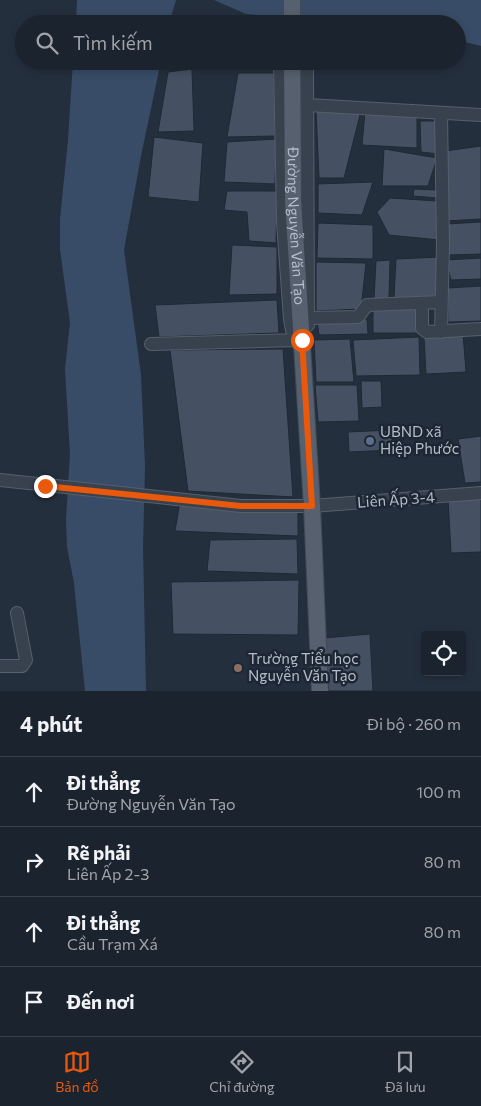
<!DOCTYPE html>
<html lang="vi">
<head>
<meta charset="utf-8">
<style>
	:root { --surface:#1b232e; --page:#282f3a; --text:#f1f3f6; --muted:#a0a4aa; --line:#39404a; --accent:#ea580c }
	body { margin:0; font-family:Commissioner,sans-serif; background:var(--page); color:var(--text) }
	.controls { position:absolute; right:15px; bottom:15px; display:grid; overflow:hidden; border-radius:5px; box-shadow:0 2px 8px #0003 }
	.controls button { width:45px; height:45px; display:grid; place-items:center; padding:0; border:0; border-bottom:1px solid var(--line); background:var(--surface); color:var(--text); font:25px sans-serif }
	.stop { position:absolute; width:15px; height:15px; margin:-11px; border:4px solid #ea580c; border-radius:50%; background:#fff }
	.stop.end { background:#ea580c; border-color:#fff; box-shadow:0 1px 5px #0008 }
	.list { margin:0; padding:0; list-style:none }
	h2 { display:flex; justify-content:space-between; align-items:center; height:65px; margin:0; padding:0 20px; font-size:21px }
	h2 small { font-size:16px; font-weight:400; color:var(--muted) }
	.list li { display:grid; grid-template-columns:32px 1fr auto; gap:15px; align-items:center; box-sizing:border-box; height:70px; padding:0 20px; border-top:1px solid var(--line) }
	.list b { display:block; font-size:19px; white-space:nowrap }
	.list p { margin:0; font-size:16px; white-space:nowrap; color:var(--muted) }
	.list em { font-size:16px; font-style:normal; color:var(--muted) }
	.icon { flex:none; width:28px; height:28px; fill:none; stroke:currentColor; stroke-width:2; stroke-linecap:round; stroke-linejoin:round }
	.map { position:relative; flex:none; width:481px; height:691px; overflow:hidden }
	.search { position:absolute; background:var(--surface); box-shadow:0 2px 8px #0003; left:15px; right:15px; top:15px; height:55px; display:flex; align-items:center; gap:12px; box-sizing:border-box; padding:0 18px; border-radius:28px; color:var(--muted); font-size:19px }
	.sheet { height:345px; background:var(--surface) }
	nav { display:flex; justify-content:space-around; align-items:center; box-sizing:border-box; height:70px; border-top:1px solid var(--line); background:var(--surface); font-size:14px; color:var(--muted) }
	nav a { display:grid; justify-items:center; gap:2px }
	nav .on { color:var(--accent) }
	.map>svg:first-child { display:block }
</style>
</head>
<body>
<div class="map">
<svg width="481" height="691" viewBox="0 0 481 691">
	<rect width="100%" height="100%" fill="#242f3e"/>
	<path fill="#394c67" d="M77,0H176L169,24H76Z
		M214,0H481V46L457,40V24H348L246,14Z
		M73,61H161L141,156L124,250L141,375L145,466L143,547L146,691H85L74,583L67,547L66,520L70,454L65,369L70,323L60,249V219L68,140Z"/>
	<path fill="#455162" stroke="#1f2835" d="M241,19L276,22V24H241Z
		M240,61H274V69L239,68Z
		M192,69L194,131L158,132L168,72Z
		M238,73H274L275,136L227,137Z
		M316,109L361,111L344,178H319Z
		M365,112L417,113V148L362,145Z
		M420,121H440L439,154L421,152Z
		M154,137L203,143L199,202L148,197Z
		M276,139L275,184L224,182L227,142Z
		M481,146V219L446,221L445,151Z
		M384,149L437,158L428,186H382Z
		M373,182L362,215L318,213V184Z
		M414,189L439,190L438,198L413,196Z
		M227,191H277L276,243L249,241L247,212L224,210Z
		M390,198L437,201L439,240L389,235L377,212Z
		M481,222V254L448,255L447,224Z
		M318,223L373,225V259L317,258Z
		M232,245L277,247V294L229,295Z
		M440,257L438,296L394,298L396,259Z
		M481,258V279L451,280L446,260Z
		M390,260L389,298L374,299L376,261Z
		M316,262L366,263L361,309L316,311Z
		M481,286V321L448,322V288Z
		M277,300L279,333L159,337L155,305Z
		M420,306L421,333H373V307Z
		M367,319L368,334L319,335L317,320Z
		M463,333L466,372L426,374L424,337Z
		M419,337L420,375L356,376L353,340Z
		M350,339L354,382H316L314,340Z
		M283,349L293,497L188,491L170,350Z
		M361,381H381L382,407L362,408Z
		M315,385H357L359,421L318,422Z
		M392,430L393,450L349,452L348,432Z
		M481,436V482L465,483L458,439Z
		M481,497V552L451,553L448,498Z
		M180,502L298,510V536L175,531Z
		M297,539L298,574L207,571L210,540Z
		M299,580L298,635L173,634L171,582Z
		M370,634L373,691H329L324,638Z"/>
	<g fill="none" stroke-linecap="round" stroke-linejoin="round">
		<g stroke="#565f6c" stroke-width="14">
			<path id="minor" d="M280,61L283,222L290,319L292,330L300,347
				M307,61L308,325
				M308,105L481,115
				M422,303V328L427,332L481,329
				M308,318L358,317L367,305L441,302
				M441,332L443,245L441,113
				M151,344L297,340
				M0,480L241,506H312L481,493
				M0,666H22L26,660L17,613"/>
		</g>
		<g stroke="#414a57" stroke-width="18">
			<g id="major">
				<path d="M292,0V24"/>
				<path id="s1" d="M292,61L293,200L312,506L320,691"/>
			</g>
		</g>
		<use href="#minor" stroke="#38414e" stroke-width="12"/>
		<use href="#major" stroke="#56606e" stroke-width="16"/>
	</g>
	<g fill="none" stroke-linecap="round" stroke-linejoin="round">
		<path stroke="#ea580c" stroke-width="6" d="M45,486L241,506H312L302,340"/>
	</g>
	<circle fill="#5c6f8a" stroke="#1d2633" stroke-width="2" cx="370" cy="441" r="5"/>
	<circle fill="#8d6e63" stroke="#1d2633" stroke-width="2" cx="238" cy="668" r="5"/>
	<g text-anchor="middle" stroke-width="5" stroke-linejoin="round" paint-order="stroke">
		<g font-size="15" fill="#b4bcc9" stroke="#1d2633">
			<text dy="5" stroke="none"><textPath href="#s1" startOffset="165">Đường Nguyễn Văn Tạo</textPath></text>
			<text transform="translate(396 500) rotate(-4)" y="5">Liên Ấp 3-4</text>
		</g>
		<g font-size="15" fill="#b4bcc9" stroke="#1d2633" text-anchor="start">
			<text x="380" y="437">UBND xã<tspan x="380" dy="17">Hiệp Phước</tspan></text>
			<text x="248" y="664">Trường Tiểu học<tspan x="248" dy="17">Nguyễn Văn Tạo</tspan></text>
		</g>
	</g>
</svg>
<div class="controls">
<button><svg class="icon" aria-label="locate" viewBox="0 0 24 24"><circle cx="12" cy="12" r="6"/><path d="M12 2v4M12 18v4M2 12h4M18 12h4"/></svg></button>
</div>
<div class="stop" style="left:302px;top:340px"></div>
<div class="stop end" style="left:45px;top:486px"></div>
<div class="search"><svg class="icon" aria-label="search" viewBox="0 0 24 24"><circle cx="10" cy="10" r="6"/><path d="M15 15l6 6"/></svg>Tìm kiếm</div>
</div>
<section class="sheet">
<h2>4 phút<small>Đi bộ · 260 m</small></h2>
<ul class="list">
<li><svg class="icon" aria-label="ahead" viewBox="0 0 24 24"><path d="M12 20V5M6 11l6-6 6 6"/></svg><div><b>Đi thẳng</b><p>Đường Nguyễn Văn Tạo</p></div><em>100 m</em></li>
<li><svg class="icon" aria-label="right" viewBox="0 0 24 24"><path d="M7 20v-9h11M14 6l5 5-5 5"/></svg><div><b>Rẽ phải</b><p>Liên Ấp 2-3</p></div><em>80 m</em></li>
<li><svg class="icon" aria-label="ahead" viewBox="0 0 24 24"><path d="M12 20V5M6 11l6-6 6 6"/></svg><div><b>Đi thẳng</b><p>Cầu Trạm Xá</p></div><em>80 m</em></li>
<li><svg class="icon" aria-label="arrive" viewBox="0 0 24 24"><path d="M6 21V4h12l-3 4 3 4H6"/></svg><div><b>Đến nơi</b></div></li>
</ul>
</section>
<nav>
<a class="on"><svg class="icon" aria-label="map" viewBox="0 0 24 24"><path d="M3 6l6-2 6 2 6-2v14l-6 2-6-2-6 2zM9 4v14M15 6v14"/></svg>Bản đồ</a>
<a><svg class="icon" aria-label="directions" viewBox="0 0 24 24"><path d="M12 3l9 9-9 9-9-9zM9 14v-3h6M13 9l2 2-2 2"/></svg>Chỉ đường</a>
<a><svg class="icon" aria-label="saved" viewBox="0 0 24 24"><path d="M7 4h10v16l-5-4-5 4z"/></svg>Đã lưu</a>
</nav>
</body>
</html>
